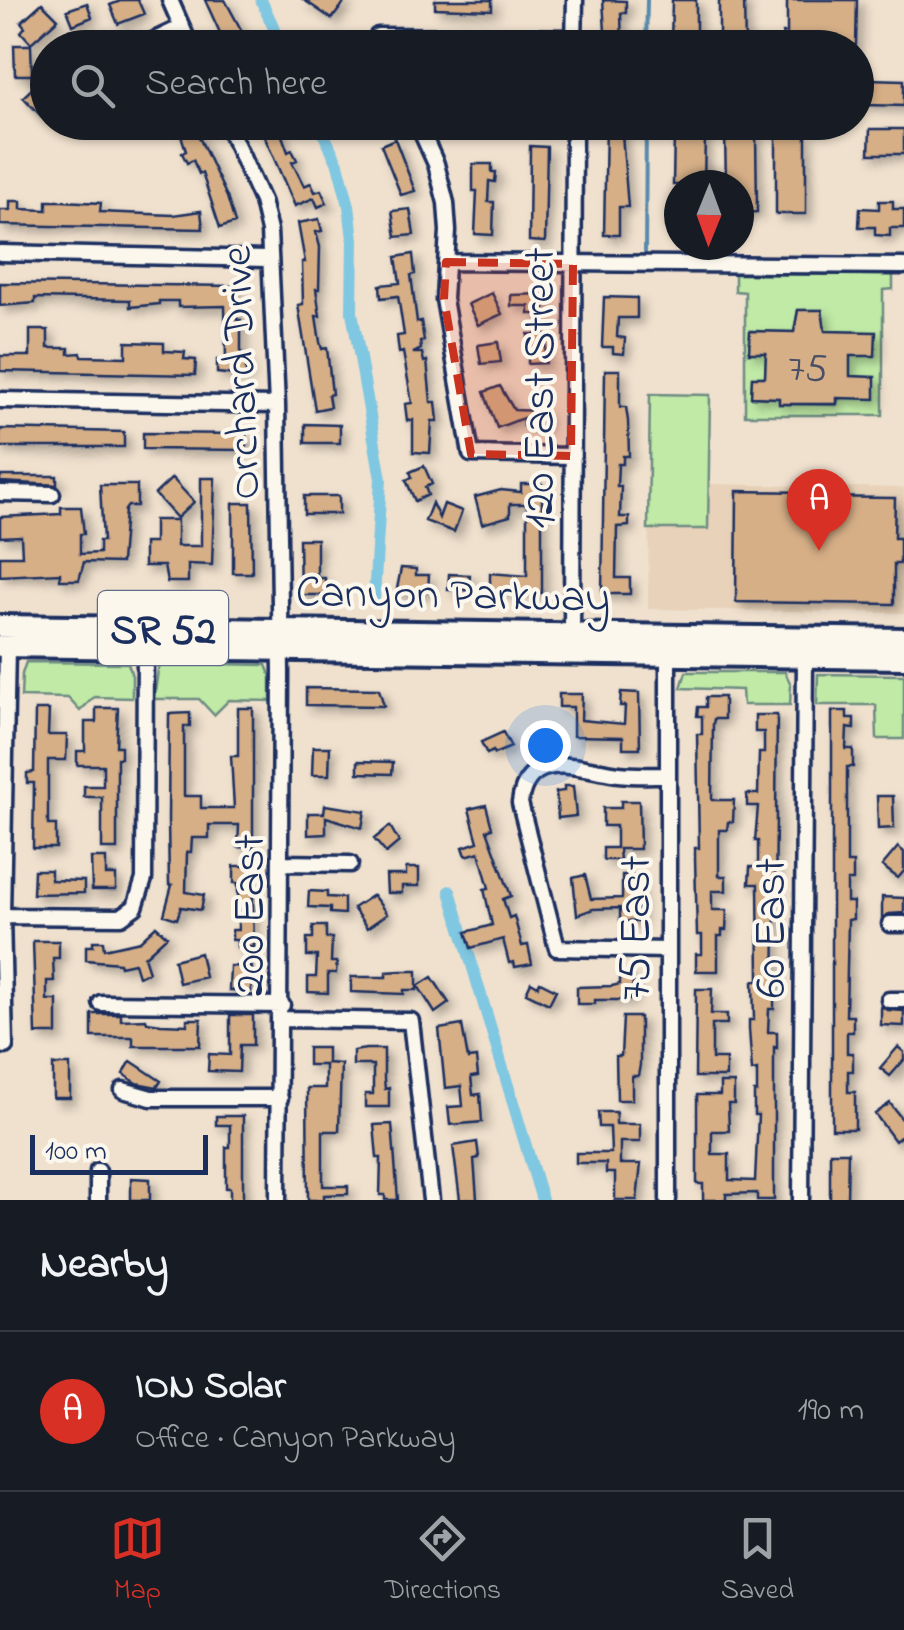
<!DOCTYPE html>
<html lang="en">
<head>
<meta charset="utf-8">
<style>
	:root { --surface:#171b24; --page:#20242c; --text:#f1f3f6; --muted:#9ea1a6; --line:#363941; --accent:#d93025 }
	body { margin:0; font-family:"Indie Flower",sans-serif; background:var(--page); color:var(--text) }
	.compass { position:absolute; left:664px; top:170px; width:90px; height:90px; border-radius:50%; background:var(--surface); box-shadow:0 2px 8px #0004; rotate:181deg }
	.scale { position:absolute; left:30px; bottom:25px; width:178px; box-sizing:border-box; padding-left:10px; border:5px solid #1b2f5e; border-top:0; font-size:28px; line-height:35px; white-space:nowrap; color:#1b2f5e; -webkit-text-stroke:8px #fbf7ec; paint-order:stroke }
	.you { position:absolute; left:545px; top:745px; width:35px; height:35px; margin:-25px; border:8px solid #fff; border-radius:50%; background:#1a73e8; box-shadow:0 0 0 15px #1a73e833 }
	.badge { display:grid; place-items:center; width:65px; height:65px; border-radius:50%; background:var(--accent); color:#fff; font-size:32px; font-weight:700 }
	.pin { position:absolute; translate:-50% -82px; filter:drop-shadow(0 2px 5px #0008) }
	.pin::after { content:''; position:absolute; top:52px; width:35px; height:30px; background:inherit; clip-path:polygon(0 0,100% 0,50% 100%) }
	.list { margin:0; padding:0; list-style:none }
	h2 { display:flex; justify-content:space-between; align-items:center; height:130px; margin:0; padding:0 40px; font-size:42px }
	h2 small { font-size:32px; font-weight:400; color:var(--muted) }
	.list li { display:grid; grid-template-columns:65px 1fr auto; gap:30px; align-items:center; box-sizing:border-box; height:160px; padding:0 40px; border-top:2px solid var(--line) }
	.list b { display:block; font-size:38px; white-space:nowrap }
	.list p { margin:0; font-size:32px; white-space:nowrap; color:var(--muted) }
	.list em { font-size:32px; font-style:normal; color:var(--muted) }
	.icon { flex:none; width:55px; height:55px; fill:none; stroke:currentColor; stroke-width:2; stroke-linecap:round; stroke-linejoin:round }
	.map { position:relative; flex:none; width:904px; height:1200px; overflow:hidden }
	.search { position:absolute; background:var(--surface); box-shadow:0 2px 8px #0004; left:30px; right:30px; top:30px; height:110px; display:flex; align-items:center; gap:25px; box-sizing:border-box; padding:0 35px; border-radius:55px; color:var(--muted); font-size:38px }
	.sheet { height:290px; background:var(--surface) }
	nav { display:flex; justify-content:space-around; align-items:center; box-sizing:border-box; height:140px; border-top:2px solid var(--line); background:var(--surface); font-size:28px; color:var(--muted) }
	nav a { display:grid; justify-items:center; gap:5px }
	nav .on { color:var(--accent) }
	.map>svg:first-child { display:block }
</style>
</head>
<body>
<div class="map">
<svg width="904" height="1200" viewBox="0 0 904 1200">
	<defs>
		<filter id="shadow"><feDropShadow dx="5.5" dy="5.5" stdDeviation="5" flood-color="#0004"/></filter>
	</defs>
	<rect width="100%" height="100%" fill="#f0e1ce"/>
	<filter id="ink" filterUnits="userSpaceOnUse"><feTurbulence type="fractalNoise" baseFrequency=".01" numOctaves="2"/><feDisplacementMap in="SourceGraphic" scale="20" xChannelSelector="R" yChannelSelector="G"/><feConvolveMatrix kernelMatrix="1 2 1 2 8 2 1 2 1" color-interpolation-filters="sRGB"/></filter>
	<g filter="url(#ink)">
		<path fill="#e8d2b9" d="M650,394L710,395L709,484L904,488V613L648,609Z"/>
		<path fill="#c0eaa6" stroke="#6e8c82" stroke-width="2.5" fill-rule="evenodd" d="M735,274L893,275V289L883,290V415H745V292L735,291ZM798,310H822L825,331L850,376L836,405L779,404V398L752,397V377H765L766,353H749L750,331L794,332Z
			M650,394L710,395L708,529H648Z
			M26,662L128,663L132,676V698L94,697L80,711L68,698L21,697L22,674Z
			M159,663L266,665L271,677V701L229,700L214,715L199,699H154Z
			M686,672H785L791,685L790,705H743L742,690L681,688Z
			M818,674L904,675V739H877L876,705H817Z"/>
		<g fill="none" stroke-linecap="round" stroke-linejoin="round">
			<path stroke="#588aad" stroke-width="4" d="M646,48L647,0
				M645,252L646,122"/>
			<path stroke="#80c7e1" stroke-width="12" d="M261,0L283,48
				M318,122L338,164L349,206L353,239L352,312L381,479L374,599
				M450,891L542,1200"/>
		</g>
		<path fill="#d6af87" stroke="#1b2f5e" stroke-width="2.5" filter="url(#shadow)" d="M123,0H138L144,14L118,24L110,5Z
			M205,0H225L251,48H227Z
			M304,0H346L332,19Z
			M435,0H492V10L435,8Z
			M603,0L626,1V13H621L622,48H606Z
			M672,0H696V48H671Z
			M719,0H744L745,48H719Z
			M787,0H857L856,45H784L783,33H787Z
			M42,3L58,19L31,43L21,32L25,27L21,22Z
			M87,3L92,17L73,25L67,10Z
			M14,45H31L32,75H15Z
			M868,79L904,80V106L867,105Z
			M35,86L48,99V113L42,117L23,97Z
			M177,122H192L227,197L235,223L220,228L202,173L199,174L193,160L187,163L182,153L186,151Z
			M258,122H277L288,152L292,150L297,160L292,162L304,186L311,183L315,192L321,190L327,203L318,207L314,198L295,206Z
			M606,122H621L628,207H619V235H604Z
			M870,129H904V154H869Z
			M674,133L705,134L704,185H673Z
			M725,133H756L757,212L739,213V185H726Z
			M776,134H806V214H776Z
			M395,139L415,191L401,195L381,145Z
			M530,146L547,147L545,242L529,241Z
			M473,164H492V172H496L495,182L489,181L488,202H494L493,235L475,234L477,191H473Z
			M10,201H21V209L47,210V201H62L101,203L100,212L173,215L201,211L203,229L0,225V210H10Z
			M879,201H893V209H904V228H890V236L875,235V227H859L860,208L879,209Z
			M410,209L414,235L396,237L392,211Z
			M319,219L322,231L316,232L320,247L319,289H316L320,316H316L320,342L322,349L327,348L332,394L328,395L330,407L315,410L298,305L303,304L302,262H305L298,223Z
			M413,254L415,274L411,275L417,322L421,321L424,341L420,342L421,349L413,353H422L424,362L427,361L431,402H436L438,421H432L430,453L413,452V420L407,421L405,404L412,403L403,352L399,353L397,336L404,335L398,296L381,298L380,285L400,283L396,257Z
			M0,283L237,286V320H241V360H246V376L217,373V360H226L225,306L178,307V301H159V304L130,307V300L35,298V303L0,306Z
			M492,293L502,314L478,325L468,304Z
			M545,294V314H529V306H511V295Z
			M604,297L637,298V318H618L617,337L625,338L624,354L613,353V347H602Z
			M798,310H822L825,331L876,332L875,356H850V376L875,377V399L837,398V404H779V398L751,397L752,377H765L766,353H749L750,331L794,332Z
			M30,330H48V348H69V354L81,353L82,356L126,357V342L164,343V351L185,352L184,359L196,360L195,375L0,371V356H30Z
			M528,334H545L546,363L528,364Z
			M498,342L501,362L481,364L478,345Z
			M605,370H620V407H626L628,421L629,456H623V464H618L617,486H621L620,517H629V526L617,527L616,578H630V594H602Z
			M500,386L514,410L544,411V427L523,426V418L497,428L484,392Z
			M305,424L340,425V443H305Z
			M0,429L124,432V447H0Z
			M143,433L246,434V450L143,449Z
			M424,466L432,484L425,487L428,495L415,501L406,480L412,477L410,472Z
			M0,476H57V485L0,482Z
			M172,478L194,502L177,518L155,494Z
			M201,478H215L212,565L188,564V582H167L164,566H144V543H154V520H177V546H201Z
			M521,484H542V593L490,591V573L527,576V504H510V516L482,524L475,497L501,490L521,492Z
			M100,485H137V506H128L125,510L121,563L84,562L79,580H60V573L0,576V556H22L21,536L0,537V517L61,514V507H81L84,534H80V554L99,553V541H103Z
			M737,491L814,492V497L895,498L894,538H900V564H894V604L736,602Z
			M304,496H339V514H304Z
			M233,503H251L252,573H233Z
			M432,503L439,518L444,504L462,511L454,532L425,521Z
			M299,539H317V578H325V595H300Z
			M401,568L416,569V575H429L428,591L396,594Z
			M449,574L470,575L469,590H448Z
			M306,688L379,689L384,706L306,705Z
			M621,692L639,693L640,748H623V737L573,736V707H559V694H582L581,720L624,724L625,706H620Z
			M706,697H724V719H714L713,724L712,800H734L733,822H728L727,830H719V876H726V891H712V910H727L726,930H722V936H718V971H696V954H702V935H697L695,858V848H699L697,734H702V716H697L698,707H706Z
			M96,708H118L116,746H121V758H117V849H102V797H84V786H103V765H77V751H85V722H96Z
			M238,708H253V848L238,847L239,825H209V838H192L191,852H187L186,892L204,895L201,910L181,907L177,919L164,915L172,885H169L168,819L169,714L190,713V726H184V796H201V808H234L231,756H238Z
			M35,710H49L48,735H67L66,760H48V825H56V848H33L34,783H27V773L34,772Z
			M832,711H847V718H854V729L847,728L846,749H853V767H847V863H853V881H847V902H853V919L848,920L846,1016H853V1032H847V1053H853V1071H848V1092H855V1129H832Z
			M755,715H777L774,1009H769L768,1032H777V1048L774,1047V1200H757V1193L726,1194V1200H703V1184H697V1095H720V1083H734V1104H728L729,1131H712V1154H729V1180L755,1181L758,1115H754V1092H757V1070L752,1071L749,1029V1020H754L753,981H759L758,884H749L750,867H758V841H755L758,806H747V794H758L759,753H764V732H755Z
			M503,732L511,747L494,754L493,751L487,754L481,742Z
			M313,747H330L329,775H312Z
			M358,761L393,762L392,774L358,773Z
			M564,786H573L576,816L558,818L556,792L564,791Z
			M877,796H893L894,828L878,829Z
			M621,801H639L640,849H619L620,860H603V848H616V826H603V808H621Z
			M325,805L365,811L362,828L326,817V834L308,835V813H324Z
			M486,805L492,828L487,830L511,896L503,899L509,918L514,916L522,946L528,945L532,964L515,967L514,962L509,963L503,939L471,948L466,932L492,925L484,889L489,888L479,852L466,856L463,847L478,842L469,809Z
			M390,826L399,842L386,853L374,839Z
			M898,847L904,852V871L898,878L882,866Z
			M91,858H106V875H116V890H92Z
			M234,866H252L254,947H237V940H232V930H238V883H234Z
			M406,868H419V886H402V893H387L386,875H406Z
			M34,870H51V880L84,881V893L33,894Z
			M585,875L591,899L622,898V875H638L639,922L620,921V908L593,909L577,915L573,878Z
			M309,891L327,892V897L344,898V914L330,913V908L308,907Z
			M373,895L387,914L367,928L353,908Z
			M882,897L904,898V913L889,914L882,918Z
			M156,926L167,936L144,957L149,972L138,976L134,963L120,966L119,963L86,960V946H93V941H103L104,949L140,941Z
			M313,926H326V938H332L331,962H337L336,973H328V993L308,992V977H316L317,956H307V938H313Z
			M33,941H59V958H53L54,981H47V1000H57V1034H36Z
			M200,953L205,977L179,983L174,960Z
			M230,966L252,967L251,991L229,990Z
			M401,971H417V990H404V994L351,992V977H386V972Z
			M620,976L634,977L630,1000H595V1004H577V987L612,986L620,984Z
			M432,977L449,1003L435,1013L418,986Z
			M531,982L538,986L540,982L556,990L549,1004L526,993Z
			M696,989H712L711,1014H727V1024H712V1059H726V1077H695Z
			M881,1006L888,1010L904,1011V1026L881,1025Z
			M92,1014H121V1020L146,1019L147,1022L161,1024L187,1025V1019H201L200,1046H133V1037H92Z
			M230,1015H253V1045H240L239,1072L208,1071L209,1054L230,1055Z
			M623,1017H640V1065L638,1076H632V1100H617L616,1056H621Z
			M462,1025L468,1059L476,1058L478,1076L471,1077L473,1095L480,1094L482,1122L450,1125L448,1107L463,1106L461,1086L445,1088L439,1029Z
			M898,1047L904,1052V1060L890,1076L880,1068Z
			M308,1048H327V1063L341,1064L339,1131H323V1186H348V1194L324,1195V1200H308L307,1088H325V1065H308Z
			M366,1049H384V1079L385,1089L389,1088V1107H365V1094H373V1065H353V1051Z
			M131,1061L161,1081L157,1087L136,1083L123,1074Z
			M53,1065H70V1098H53Z
			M890,1103L904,1122V1134L895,1141L875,1114Z
			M598,1112H616V1124H640V1142H620V1164H641L637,1200H615V1173H606V1163H576V1153H611L610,1127H599Z
			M216,1116H243V1200H230V1188H226V1147H230V1125H216Z
			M392,1124L398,1200H385V1195H380L381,1158H377L374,1125Z
			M477,1142L479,1158L474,1159L477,1199L460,1200L453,1146Z
			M830,1152H848L847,1200H830Z
			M131,1178L150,1179V1200H131Z"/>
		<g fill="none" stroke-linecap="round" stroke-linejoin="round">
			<g stroke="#1b2f5e" stroke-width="21">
				<path id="minor" d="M170,0L191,48
					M574,44L575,0
					M138,48L182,27
					M383,48L378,36L574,38
					M226,122L262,201L269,231L277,405L281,672L278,1200
					M417,122L436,164L446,203L448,231L444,299L471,454L571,456
					M0,253L268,259
					M446,262L904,266
					M0,400L277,405
					M0,493L52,494
					M572,642L574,122
					M667,775C651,775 635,776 619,774C583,770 527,746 520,803L557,948L668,950
					M282,863L350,864
					M2,916L121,917L135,907L144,879L145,648
					M890,924H904
					M889,1000H904
					M101,1003L282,1005
					M282,1019L411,1021L431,1200
					M5,1046L2,916L7,646
					M123,1090L151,1098H280
					M98,1200V1171
					M668,1200V655
					M801,1200L805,657"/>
			</g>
			<g stroke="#1b2f5e" stroke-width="28">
				<path id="highway" d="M0,626L904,639
					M0,646L904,658"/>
			</g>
			<use href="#minor" stroke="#fbf7ec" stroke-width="14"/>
			<use href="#highway" stroke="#fbf7ec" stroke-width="20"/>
		</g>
	</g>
	<path fill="#c8321e" fill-opacity="0.2" stroke="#c8321e" stroke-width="8" stroke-dasharray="20 12" stroke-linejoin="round" d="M446,262L573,264L571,456L471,454L444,299Z"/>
	<g text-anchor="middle" stroke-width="8" stroke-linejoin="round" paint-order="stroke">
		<g font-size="40" fill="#4a4f68">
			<text x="808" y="380">75</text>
		</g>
		<rect fill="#fbf7ec" stroke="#5e6b89" stroke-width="2.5" x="98" y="591" width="130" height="74" rx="8"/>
		<g font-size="42" font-weight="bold" fill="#1b2f5e">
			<text x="163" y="643">SR 52</text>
		</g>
		<g font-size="45" fill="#1b2f5e" stroke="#fbf7ec">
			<text transform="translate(238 373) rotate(-92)" y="16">Orchard Drive</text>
			<text transform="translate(537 388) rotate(-90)" y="16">120 East Street</text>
			<text transform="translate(453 592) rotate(1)" y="16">Canyon Parkway</text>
			<text transform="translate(247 915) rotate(-90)" y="16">200 East</text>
			<text transform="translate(633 928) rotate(-90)" y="16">75 East</text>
			<text transform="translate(768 928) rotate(-90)" y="16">60 East</text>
		</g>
	</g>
</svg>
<svg class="compass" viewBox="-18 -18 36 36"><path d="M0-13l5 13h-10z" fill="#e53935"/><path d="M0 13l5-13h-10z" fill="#9ea1a6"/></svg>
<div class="scale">100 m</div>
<div class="you"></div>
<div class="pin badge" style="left:819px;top:551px">A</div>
<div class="search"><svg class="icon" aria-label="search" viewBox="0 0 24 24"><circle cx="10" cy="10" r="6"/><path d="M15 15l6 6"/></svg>Search here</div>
</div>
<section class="sheet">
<h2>Nearby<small></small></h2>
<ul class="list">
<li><span class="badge">A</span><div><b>ION Solar</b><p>Office · Canyon Parkway</p></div><em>190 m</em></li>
</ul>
</section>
<nav>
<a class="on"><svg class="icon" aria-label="map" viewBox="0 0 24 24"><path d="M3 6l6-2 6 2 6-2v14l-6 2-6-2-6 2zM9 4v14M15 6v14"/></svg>Map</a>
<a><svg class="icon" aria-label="directions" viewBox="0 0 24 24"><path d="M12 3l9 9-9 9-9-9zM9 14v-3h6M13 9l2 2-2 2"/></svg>Directions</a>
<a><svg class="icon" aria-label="saved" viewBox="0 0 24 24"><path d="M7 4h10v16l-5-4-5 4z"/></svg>Saved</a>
</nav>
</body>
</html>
